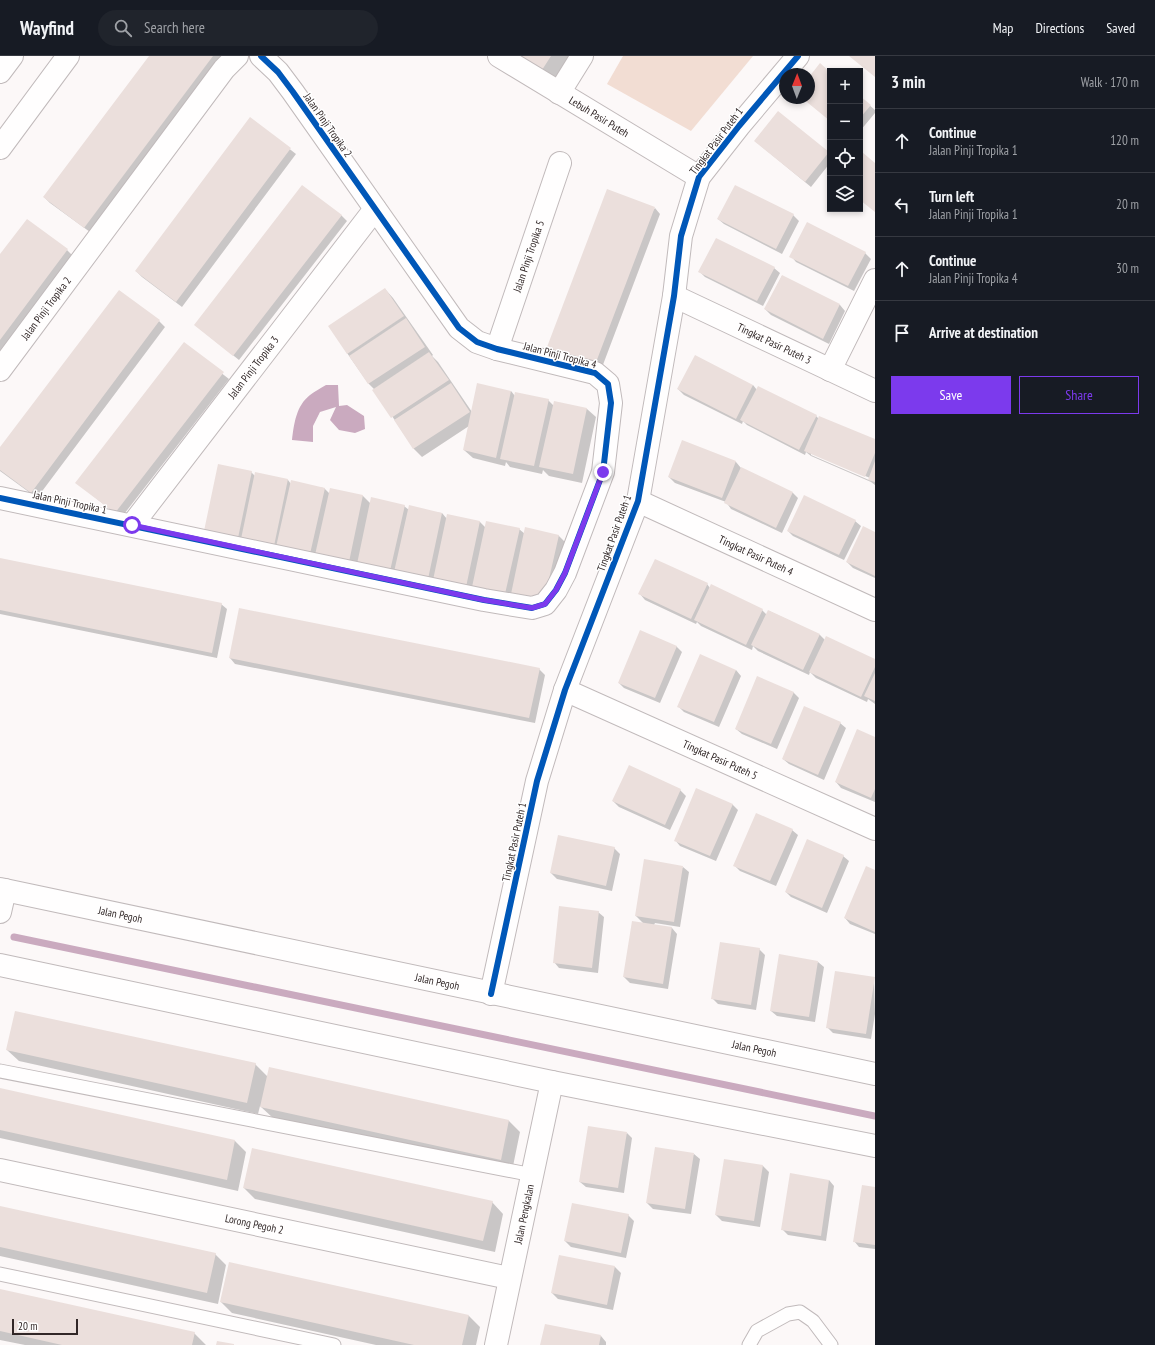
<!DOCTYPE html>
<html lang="en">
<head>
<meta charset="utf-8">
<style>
	:root { --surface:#171b24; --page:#20242c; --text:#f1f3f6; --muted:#9ea1a6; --line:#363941; --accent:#7c3aed }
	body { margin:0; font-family:"PT Sans Narrow",sans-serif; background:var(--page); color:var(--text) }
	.controls { position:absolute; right:12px; top:12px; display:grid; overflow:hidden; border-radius:0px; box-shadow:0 2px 6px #0003 }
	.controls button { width:36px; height:36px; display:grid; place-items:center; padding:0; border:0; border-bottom:1px solid var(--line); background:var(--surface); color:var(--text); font:20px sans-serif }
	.compass { position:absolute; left:779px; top:12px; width:36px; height:36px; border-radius:50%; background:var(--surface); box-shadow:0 2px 6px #0003; rotate:1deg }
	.scale { position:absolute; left:12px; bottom:10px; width:66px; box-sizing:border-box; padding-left:4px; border:2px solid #312727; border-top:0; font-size:11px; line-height:14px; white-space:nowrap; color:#312727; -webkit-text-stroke:3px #fff; paint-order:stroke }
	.stop { position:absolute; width:12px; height:12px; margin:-9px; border:3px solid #7c3aed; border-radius:50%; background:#fff }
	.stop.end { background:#7c3aed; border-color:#fff; box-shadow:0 1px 4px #0008 }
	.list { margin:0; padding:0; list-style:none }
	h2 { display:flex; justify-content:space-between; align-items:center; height:52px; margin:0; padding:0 16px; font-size:17px }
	h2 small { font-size:13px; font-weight:400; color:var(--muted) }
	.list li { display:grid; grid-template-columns:26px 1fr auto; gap:12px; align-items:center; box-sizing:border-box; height:64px; padding:0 16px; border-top:1px solid var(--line) }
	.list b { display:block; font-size:15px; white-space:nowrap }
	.list p { margin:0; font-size:13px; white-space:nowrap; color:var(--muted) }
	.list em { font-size:13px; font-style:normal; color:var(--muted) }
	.actions { display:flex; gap:8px; padding:12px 16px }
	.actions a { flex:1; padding:9px 0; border:1px solid var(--accent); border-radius:0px; text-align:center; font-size:14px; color:var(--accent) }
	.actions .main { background:var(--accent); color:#fff }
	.icon { flex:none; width:22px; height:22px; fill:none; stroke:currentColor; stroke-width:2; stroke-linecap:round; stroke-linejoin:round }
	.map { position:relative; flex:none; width:875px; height:1289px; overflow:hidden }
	header { display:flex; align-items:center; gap:24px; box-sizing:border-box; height:56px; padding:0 20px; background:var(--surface); border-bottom:1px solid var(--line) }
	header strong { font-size:19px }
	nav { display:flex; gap:22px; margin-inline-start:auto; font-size:14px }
	.search { width:280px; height:36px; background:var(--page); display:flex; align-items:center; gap:10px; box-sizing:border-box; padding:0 14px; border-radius:22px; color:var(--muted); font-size:15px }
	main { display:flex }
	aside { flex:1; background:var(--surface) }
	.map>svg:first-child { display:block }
</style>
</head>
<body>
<header>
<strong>Wayfind</strong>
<div class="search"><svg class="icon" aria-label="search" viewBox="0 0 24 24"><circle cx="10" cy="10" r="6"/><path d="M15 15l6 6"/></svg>Search here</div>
<nav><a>Map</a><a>Directions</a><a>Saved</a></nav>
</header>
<main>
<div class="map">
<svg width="875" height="1289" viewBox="0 0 875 1289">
	<rect width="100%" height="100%" fill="#fcf8f8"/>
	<path fill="#f2ddd3" d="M623,0H753L691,75L607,28Z"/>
	<path fill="#caaabf" d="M326,329H338L339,350L347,349L364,360L365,373L355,377L339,374L330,364L336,351L320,356L313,370V386L292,384C294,368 296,350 310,339C315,335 321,332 326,329Z"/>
	<path fill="#0003" fill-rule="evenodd" d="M150,0H223L90,176L50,147L44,141Z
		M512,0H569L554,25Z
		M860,41L875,54V57L860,75Z
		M778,56L830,98V107L811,131L755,85Z
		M251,63L296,98L182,251L142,221L136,215Z
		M655,152L660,158L601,314L554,297L548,291Z
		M341,159L347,165L239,304L195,269Z
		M793,159L799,165L782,198L724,168L718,163Z
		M67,194L73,200L0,297V200Z
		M865,197L871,203L854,235L796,206L791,200Z
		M774,212L780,217L763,250L705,221L700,216Z
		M782,220L840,249L845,255L829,288L771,259L765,253Z
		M385,233L393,242L433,299L432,300L438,306L472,356L511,335L515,340L548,344L554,350L555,346L587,353L596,361L582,427L549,420L543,414L542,418L510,411L506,406L505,410L473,402L464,394L469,370L422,401L414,393L374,333L368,327L347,297Z
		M159,265L165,271L37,442L0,415V393Z
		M184,288L229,323L121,462L77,427Z
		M753,329L757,334L816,360L819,363L875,384V429L871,426L811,400L806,396L805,399L747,369L743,365L742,368L684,339L678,333ZM811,397L870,422L869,424L811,399Z
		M683,386L736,406L741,412L793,437L798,442L782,477L731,453L726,446L675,427L669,421Z
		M251,416L255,420L288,424L291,428L324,432L330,438L331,433L363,440L371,448L404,450L409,454L442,457L447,463L448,459L480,466L486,472L519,473L525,478L558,479L567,488L553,553L214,483Z
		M855,465L861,470L844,504L793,480L788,475Z
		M875,477V522L853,512L847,506Z
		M0,503L221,548L227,553L217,602L0,558Z
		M707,528L710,532L762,554L767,559L769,555L820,579L825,584L875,604V648L868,643L867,646L816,622L810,616L809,619L758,595L753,590L752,594L701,570L697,566L696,568L645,544L640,538Z
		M676,590L682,596L660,647L624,632L619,627Z
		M230,602L539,613L545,619L535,667L235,608Z
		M736,614L741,620L719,671L684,656L678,650Z
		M793,636L799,642L777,693L742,678L736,673Z
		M840,667L846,672L824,724L789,708L783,703Z
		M875,682V746L841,732L836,726Z
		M680,734L686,740L670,774L619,751L613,745Z
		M732,748L738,754L716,805L680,790L675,784Z
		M792,774L798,779L776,830L740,815L734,809Z
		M614,792L620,798L612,835L557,823L551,817Z
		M843,800L849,805L827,857L791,841L786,836Z
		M683,811L689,816L680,871L655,867L654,869L672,872L677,878L668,933L630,927L624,921L644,868L636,860Z
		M875,815V878L850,868L845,862Z
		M598,856L604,861L598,917L559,912L554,906Z
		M759,893L765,899L756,954L718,948L712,942Z
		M818,906L824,911L815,966L777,960L771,955Z
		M874,922L875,958L871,983L833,977L827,971Z
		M7,994L255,1008L268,1021L270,1012L509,1065L520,1076L512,1115L273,1062L260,1050L258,1058L19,1005Z
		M0,1033L235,1085L246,1096L238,1135L0,1082Z
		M627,1077L632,1082L624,1137L586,1131L580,1126Z
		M694,1098L700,1103L691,1158L653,1153L647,1147Z
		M725,1104L763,1110L769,1116L760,1171L722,1165L716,1159Z
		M829,1124L834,1130L826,1185L788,1179L782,1173Z
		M244,1132L492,1146L503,1158L495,1196L255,1143Z
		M875,1132V1193L859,1191L854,1185Z
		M0,1151L215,1198L226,1209L218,1248L0,1200Z
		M628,1159L634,1165L626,1202L571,1191L565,1185Z
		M560,1200L615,1211L621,1217L613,1254L558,1243L552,1237Z
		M0,1234L194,1277L206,1289H25L0,1284Z
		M221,1246L469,1260L480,1271L476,1289H376L232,1257Z
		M601,1280L606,1286V1289H541Z"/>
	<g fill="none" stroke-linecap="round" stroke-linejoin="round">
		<path stroke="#caaabf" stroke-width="7" d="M14,881L875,1060"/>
	</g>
	<path fill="#ebdfdc" d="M149,0H213L84,172L43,141Z
		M518,0H551L542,14Z
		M849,0H875V21Z
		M820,7L830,16V65L802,42H809V21Z
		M860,40L871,49L860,62Z
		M778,55L829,96L805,126L754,85Z
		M250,61L291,92L176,246L135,215Z
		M862,96L875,107V156L860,144V99Z
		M302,129L342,159L233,300L194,269Z
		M735,129L794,158L776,193L717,163Z
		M607,133L655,151L595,309L547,291Z
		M27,163L68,193L0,284V198Z
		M807,166L866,196L848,230L789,201Z
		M716,182L775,211L757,245L698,216Z
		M782,219L840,248L823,283L764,253Z
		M385,232L404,260L347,298L328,270Z
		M119,234L160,264L31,437L0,414V391Z
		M406,262L425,291L368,328L349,300Z
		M184,286L224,316L115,457L75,427Z
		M429,296L449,324L391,362L372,334Z
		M695,299L753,329L736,363L677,333Z
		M451,327L470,356L413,393L394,364Z
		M477,327L511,335L496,402L463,394Z
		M758,330L817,359L799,394L740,364Z
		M515,336L549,343L534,410L500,403Z
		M554,345L587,352L573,418L539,411Z
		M819,360L875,383V397L865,421L804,395Z
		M682,384L736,405L722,442L668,421Z
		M875,405V426L868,424Z
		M218,408L252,415L238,482L204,475Z
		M741,411L793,436L776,472L724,447Z
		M255,416L288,423L274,490L241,483Z
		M291,424L325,432L310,498L276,491Z
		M330,432L363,439L349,506L315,499Z
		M804,439L856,464L839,499L787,475Z
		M371,441L405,449L390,515L357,508Z
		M409,449L442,457L428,523L394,516Z
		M447,458L480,465L466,531L433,524Z
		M486,465L520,472L505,538L472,531Z
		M863,470L875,476V520L846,506Z
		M525,471L559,479L544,545L511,538Z
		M0,502L222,547L212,597L0,554Z
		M655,503L708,527L691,563L638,538Z
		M711,528L763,553L746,589L694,564Z
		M239,552L540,612L529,662L229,602Z
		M768,554L820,578L803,614L751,589Z
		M640,574L677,590L655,642L618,627Z
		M826,580L875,603V611L861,641L809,616Z
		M700,598L736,614L714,666L677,651Z
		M875,617V645L864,640Z
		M757,620L794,636L771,688L735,673Z
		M804,650L841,666L818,719L782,703Z
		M857,673L875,681V733L871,742L835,726Z
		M629,709L681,733L665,769L612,745Z
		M696,732L733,748L710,800L674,785Z
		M756,757L793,773L770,825L733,810Z
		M558,779L615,791L606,830L550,817Z
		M807,783L844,799L822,852L785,836Z
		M644,803L683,810L674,866L635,860Z
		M866,810L875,814V876L844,862Z
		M559,850L599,855L592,912L553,907Z
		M632,865L672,871L663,928L623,921Z
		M720,886L760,892L751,949L711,943Z
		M779,898L818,905L809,961L770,955Z
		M835,915L875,921L866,978L826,972Z
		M15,955L256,1007L247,1047L6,994Z
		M269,1011L509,1064L501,1104L260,1051Z
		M0,1032L235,1084L227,1124L0,1074Z
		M588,1070L627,1076L618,1132L579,1126Z
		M655,1091L694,1097L685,1153L646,1147Z
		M252,1092L493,1145L483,1185L243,1132Z
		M724,1103L763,1109L754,1165L715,1159Z
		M790,1117L829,1124L821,1180L781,1174Z
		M862,1129L875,1131V1189L853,1186Z
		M572,1147L629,1158L621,1197L564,1185Z
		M0,1150L216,1197L207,1237L0,1191Z
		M559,1199L615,1210L607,1249L551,1237Z
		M229,1206L469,1259L462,1289H414L220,1246Z
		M0,1233L195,1276L192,1289H62L0,1275Z
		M545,1268L601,1279L599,1289H540Z
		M217,1285L234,1288V1289H216Z"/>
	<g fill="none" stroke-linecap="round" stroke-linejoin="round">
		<g stroke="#c1babb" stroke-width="15">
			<path id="service" d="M0,1015L533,1119
				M0,1218L334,1289
				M749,1289L757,1275L788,1258L800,1256L813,1265L831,1289"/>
		</g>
		<g stroke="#c1babb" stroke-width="24">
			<g id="minor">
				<path id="s1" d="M499,0L699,121"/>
				<path d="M0,16L12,0"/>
				<path d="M559,37L582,0"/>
				<path id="s2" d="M674,240L875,335"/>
				<path id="s3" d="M497,293L560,107"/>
				<path id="s4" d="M0,314L224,13L237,0"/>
				<path d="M830,314L875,224"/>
				<path d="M0,442L484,544L532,552L545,548L556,534L565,517L603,416L611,347L608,328L595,317L497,293L477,286L459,272L293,36L278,16L261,0"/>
				<path id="s5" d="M638,445L875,554"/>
				<path id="s6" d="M132,469L375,153"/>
				<path id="s7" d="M565,634L875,773"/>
				<path d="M0,856L5,834"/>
				<path d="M0,909L552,1026L875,1090"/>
				<path d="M491,938L537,725L565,634L638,445L674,240L681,180L699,121L739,70L798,0"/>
				<path id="s8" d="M0,1114L509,1222"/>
				<path id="s9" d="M496,1289L552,1026"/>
			</g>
		</g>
		<g stroke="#c1babb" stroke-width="24">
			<g id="tertiary">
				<path d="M0,92L68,0"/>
				<path id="s10" d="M0,833L875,1018"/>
			</g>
		</g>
		<use href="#service" stroke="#fffefe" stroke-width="13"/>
		<use href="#minor" stroke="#fffefe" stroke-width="22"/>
		<use href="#tertiary" stroke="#fffefe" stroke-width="22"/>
		<g stroke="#fff" stroke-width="8">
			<path id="cycleway" d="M0,442L484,544L532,552L545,548L556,534L565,517L603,416L611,347L608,328L595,317L497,293L477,286L459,272L293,36L278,16L261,0
				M491,938L537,725L565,634L638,445L674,240L681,180L699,121L739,70L798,0"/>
		</g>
		<use href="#cycleway" stroke="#0057b8" stroke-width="6"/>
	</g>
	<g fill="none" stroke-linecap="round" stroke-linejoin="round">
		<path stroke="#7c3aed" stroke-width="5" d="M132,469L484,544L532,552L545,548L556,534L565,517L603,416"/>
	</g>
	<g text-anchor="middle" stroke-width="3" stroke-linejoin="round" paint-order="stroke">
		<g font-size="11" fill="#312727" stroke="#fff">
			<text dy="4" stroke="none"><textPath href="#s1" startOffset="117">Lebuh Pasir Puteh</textPath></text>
			<text transform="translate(328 69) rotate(55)" y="4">Jalan Pinji Tropika 2</text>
			<text transform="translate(716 85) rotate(-53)" y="4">Tingkat Pasir Puteh 1</text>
			<text dy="4" stroke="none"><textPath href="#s3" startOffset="98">Jalan Pinji Tropika 5</textPath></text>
			<text dy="4" stroke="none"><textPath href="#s4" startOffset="77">Jalan Pinji Tropika 2</textPath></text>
			<text dy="4" stroke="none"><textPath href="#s2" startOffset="111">Tingkat Pasir Puteh 3</textPath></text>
			<text transform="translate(560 299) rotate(15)" y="4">Jalan Pinji Tropika 4</text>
			<text dy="4" stroke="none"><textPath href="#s6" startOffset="199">Jalan Pinji Tropika 3</textPath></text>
			<text transform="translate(70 446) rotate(12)" y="4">Jalan Pinji Tropika 1</text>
			<text transform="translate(614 477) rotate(-70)" y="4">Tingkat Pasir Puteh 1</text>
			<text dy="4" stroke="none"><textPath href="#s5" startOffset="130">Tingkat Pasir Puteh 4</textPath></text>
			<text dy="4" stroke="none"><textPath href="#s7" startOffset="170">Tingkat Pasir Puteh 5</textPath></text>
			<text transform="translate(514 786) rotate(-78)" y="4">Tingkat Pasir Puteh 1</text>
			<text dy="4" stroke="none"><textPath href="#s10" startOffset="123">Jalan Pegoh</textPath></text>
			<text dy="4" stroke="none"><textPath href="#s10" startOffset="447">Jalan Pegoh</textPath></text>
			<text dy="4" stroke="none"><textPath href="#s10" startOffset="771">Jalan Pegoh</textPath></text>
			<text dy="4" stroke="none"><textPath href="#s9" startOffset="134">Jalan Pengkalan</textPath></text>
			<text dy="4" stroke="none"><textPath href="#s8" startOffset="260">Lorong Pegoh 2</textPath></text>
		</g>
	</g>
</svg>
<div class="controls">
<button>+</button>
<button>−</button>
<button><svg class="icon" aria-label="locate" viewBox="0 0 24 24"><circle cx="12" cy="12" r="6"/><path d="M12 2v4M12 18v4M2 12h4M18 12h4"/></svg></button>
<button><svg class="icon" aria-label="layers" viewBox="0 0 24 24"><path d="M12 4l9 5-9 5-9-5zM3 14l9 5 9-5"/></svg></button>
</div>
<svg class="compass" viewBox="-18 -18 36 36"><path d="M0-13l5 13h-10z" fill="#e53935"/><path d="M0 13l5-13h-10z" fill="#9ea1a6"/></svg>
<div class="scale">20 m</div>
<div class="stop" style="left:132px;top:469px"></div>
<div class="stop end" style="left:603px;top:416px"></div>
</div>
<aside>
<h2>3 min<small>Walk · 170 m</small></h2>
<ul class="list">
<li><svg class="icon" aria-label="ahead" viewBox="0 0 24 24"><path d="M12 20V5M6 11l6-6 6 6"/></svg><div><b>Continue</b><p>Jalan Pinji Tropika 1</p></div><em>120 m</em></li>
<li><svg class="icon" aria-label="left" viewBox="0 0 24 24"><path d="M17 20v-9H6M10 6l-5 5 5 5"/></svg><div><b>Turn left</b><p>Jalan Pinji Tropika 1</p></div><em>20 m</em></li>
<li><svg class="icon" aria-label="ahead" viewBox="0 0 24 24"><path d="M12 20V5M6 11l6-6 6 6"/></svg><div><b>Continue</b><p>Jalan Pinji Tropika 4</p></div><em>30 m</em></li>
<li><svg class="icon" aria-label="arrive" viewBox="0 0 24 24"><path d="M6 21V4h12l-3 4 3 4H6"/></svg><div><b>Arrive at destination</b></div></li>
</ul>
<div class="actions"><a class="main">Save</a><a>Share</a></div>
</aside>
</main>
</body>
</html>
